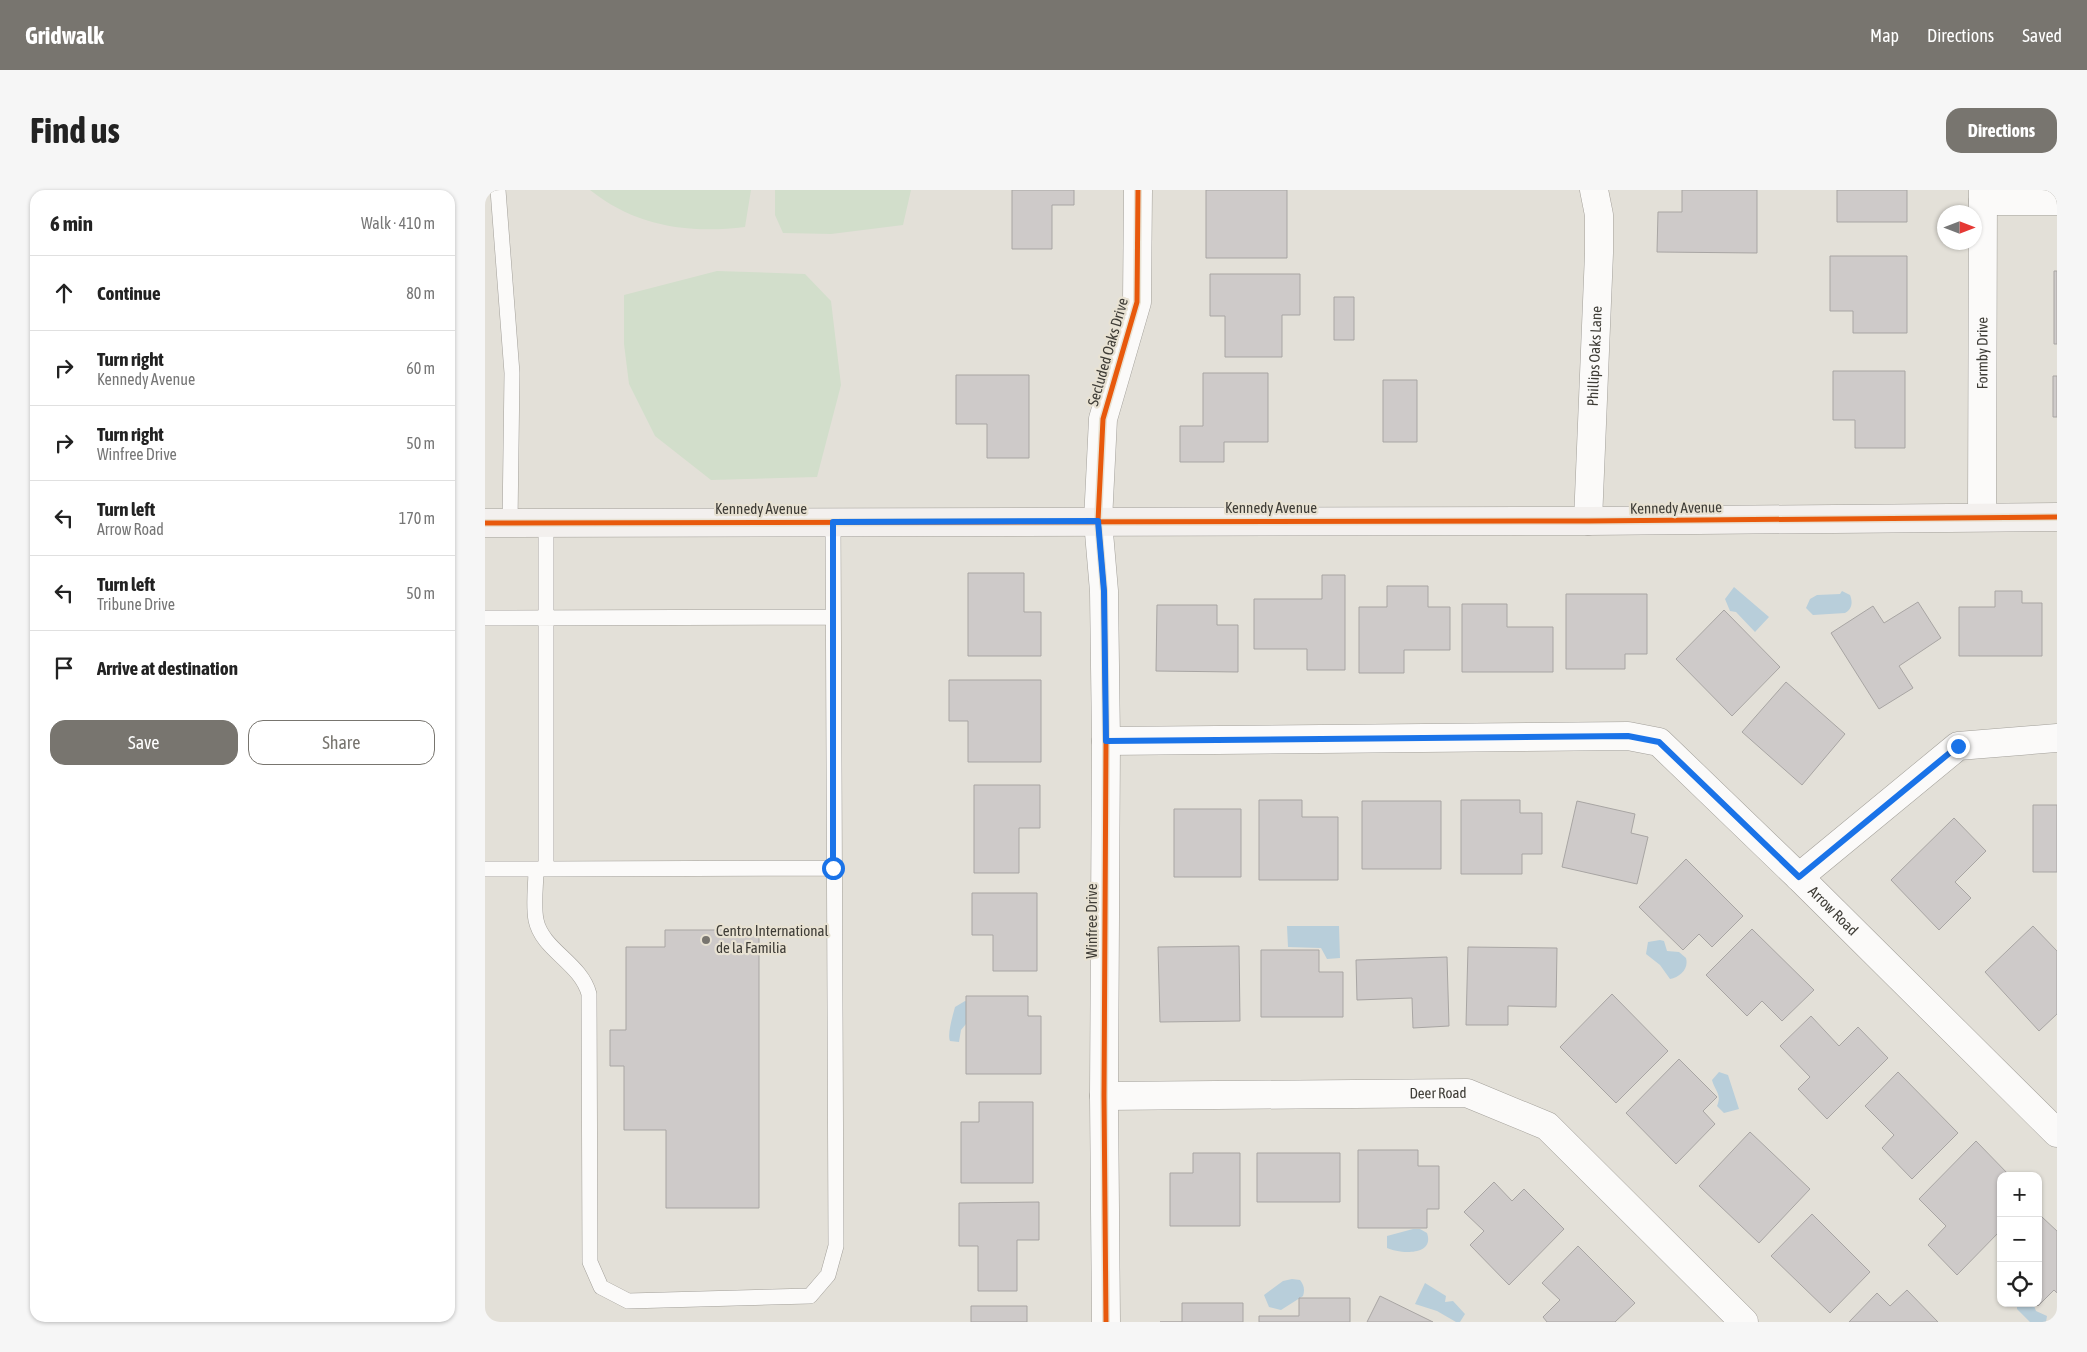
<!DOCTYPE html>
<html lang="en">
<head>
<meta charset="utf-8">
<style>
	:root { --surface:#fff; --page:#f6f6f6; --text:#222; --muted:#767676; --line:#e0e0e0; --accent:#78756f }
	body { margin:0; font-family:"Asap Condensed",sans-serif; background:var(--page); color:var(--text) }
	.controls { position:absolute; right:15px; bottom:15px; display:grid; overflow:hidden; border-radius:10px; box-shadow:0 1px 4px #0004 }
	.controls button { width:45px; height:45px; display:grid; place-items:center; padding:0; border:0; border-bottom:1px solid var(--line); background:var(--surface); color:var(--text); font:25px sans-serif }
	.compass { position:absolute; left:1452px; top:15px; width:45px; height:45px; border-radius:50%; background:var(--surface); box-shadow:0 1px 4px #0004; rotate:90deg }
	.stop { position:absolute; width:15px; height:15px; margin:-11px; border:4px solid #1a73e8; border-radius:50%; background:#fff }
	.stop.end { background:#1a73e8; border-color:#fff; box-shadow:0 1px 5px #0008 }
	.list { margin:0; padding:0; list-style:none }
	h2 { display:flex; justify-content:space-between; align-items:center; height:65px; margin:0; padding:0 20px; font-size:21px }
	h2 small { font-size:16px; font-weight:400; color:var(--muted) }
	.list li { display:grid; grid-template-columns:32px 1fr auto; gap:15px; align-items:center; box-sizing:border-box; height:75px; padding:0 20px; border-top:1px solid var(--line) }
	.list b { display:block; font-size:19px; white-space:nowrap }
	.list p { margin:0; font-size:16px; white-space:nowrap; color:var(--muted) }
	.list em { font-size:16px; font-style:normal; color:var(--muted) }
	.actions { display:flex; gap:10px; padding:15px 20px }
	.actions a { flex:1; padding:11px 0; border:1px solid var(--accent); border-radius:15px; text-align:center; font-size:18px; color:var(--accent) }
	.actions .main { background:var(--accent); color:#fff }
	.icon { flex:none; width:28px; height:28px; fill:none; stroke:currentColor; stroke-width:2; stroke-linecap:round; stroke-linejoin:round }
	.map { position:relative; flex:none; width:1572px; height:1132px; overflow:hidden; border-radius:15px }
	header { display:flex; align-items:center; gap:30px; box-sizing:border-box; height:70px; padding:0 25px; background:var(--accent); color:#fff }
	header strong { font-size:24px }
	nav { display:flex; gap:28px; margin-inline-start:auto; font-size:18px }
	.intro { display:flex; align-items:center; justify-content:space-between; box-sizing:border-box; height:120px; padding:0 30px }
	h1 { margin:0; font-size:35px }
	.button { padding:12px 22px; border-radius:15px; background:var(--accent); color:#fff; font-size:18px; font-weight:700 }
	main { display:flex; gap:30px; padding:0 30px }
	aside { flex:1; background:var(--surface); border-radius:15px; box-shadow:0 1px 4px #0004 }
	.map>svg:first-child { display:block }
</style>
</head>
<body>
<header>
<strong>Gridwalk</strong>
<nav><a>Map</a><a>Directions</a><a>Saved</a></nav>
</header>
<div class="intro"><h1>Find us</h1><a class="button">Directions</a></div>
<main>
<aside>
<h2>6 min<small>Walk · 410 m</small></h2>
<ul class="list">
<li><svg class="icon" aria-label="ahead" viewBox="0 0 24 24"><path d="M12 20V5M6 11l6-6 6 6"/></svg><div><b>Continue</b></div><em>80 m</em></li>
<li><svg class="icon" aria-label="right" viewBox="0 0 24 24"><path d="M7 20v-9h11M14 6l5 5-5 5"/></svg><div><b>Turn right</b><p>Kennedy Avenue</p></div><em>60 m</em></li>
<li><svg class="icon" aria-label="right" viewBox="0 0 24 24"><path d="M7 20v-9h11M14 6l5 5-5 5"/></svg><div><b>Turn right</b><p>Winfree Drive</p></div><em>50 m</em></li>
<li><svg class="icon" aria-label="left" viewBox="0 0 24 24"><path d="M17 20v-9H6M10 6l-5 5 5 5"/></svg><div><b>Turn left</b><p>Arrow Road</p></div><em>170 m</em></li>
<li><svg class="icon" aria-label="left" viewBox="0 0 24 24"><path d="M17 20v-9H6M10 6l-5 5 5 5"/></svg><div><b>Turn left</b><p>Tribune Drive</p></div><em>50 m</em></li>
<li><svg class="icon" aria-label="arrive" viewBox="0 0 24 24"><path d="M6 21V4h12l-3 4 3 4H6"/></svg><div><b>Arrive at destination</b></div></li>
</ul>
<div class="actions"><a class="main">Save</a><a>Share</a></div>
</aside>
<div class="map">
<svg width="1572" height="1132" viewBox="0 0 1572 1132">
	<rect width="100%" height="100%" fill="#e3e0d8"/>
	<path fill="#d2decb" d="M105,0H266L260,37C203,44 150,36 105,0Z
		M290,0H426L418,35L346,44L298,43L290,25Z
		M232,81L320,84L346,111L356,195L332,287L226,290L170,246L144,194L139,154V105Z"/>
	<path fill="#b8ceda" d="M1249,397L1284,427L1270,442L1251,422L1245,421L1240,409Z
		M1357,401L1365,405C1368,412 1367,420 1360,423L1328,425L1321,418L1325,409L1332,405L1355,404Z
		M802,736H854L855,768L842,769L836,758L803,757Z
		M1175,750L1179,751L1182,761L1194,762L1201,768C1204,779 1195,787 1185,789L1175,775L1161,764L1163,752Z
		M480,811L485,813L481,834L476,840L474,852L465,851C462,844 468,825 470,817Z
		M1234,882L1243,885L1254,919L1239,923L1232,916C1237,904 1230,901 1227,890Z
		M928,1039H935L942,1043C950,1066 915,1064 902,1058V1046Z
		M807,1089L815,1090C819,1095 820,1100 818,1106L796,1120L784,1117L779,1105L798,1091Z
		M940,1093L961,1106L960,1112L968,1111L980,1124L975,1132H971L952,1121L930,1114Z
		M1548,1113L1551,1121L1562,1126L1561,1132H1545L1532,1119V1113Z"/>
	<path fill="#cecac9" stroke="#a8a5a3" d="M527,0H589V15H567V59H527Z
		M721,0H802V68H721Z
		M1197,0H1272V63L1172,62L1173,22H1197Z
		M1352,0H1422V32H1352Z
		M1345,66H1422V143H1368V121H1345Z
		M1569,81H1572V154H1569Z
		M725,84H815V125H797V167H740V126H725Z
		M849,107H869V150H849Z
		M1348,181H1420V258H1370V230H1348Z
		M718,183H783V252H739V272H695V236H718Z
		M471,185H544V268H502V234H471Z
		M1568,186H1572V227H1568Z
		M898,190H932V252H898Z
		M483,383H539V422H556V466H483Z
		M837,385H860V480H822V459H769V409H837Z
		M902,396H943V417H965V460H919V483H874V417H902Z
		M1510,401H1537V413H1557V466H1474V417H1510Z
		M1081,404H1162V464H1140V479H1081Z
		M1433,412L1456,448L1414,476L1428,498L1394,519L1346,443L1388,416L1399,433Z
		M977,414H1022V437H1068V482H977Z
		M672,415H732V435H753V482L671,481Z
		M1239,420L1295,477L1247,526L1191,469Z
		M464,490H556V572H483V531H464Z
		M1301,492L1360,544L1317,595L1257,542Z
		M489,595H555V638H534V683H489Z
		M774,610H817V627H853V690H774Z
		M976,610H1035V623H1057V664H1037V684H976Z
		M877,611H956V679H877Z
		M1092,611L1150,624L1146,643L1163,647L1152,694L1077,677Z
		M1548,615H1572V682H1548Z
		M689,619H756V687H689Z
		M1469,628L1501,661L1470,692L1486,708L1454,740L1406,690Z
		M1201,669L1258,726L1227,757L1214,744L1198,760L1154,717Z
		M487,703H552V781H508V745H487Z
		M1548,736L1572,761V824L1554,841L1500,782Z
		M1267,739L1329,800L1297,831L1277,811L1262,826L1221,785Z
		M180,740H274V1018H181V940H139V876H125V840H141V757H180Z
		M754,756L755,831L675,832L673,757Z
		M983,757L1072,758L1071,817L1023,816V835H981Z
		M776,760H834V782H858V827H776Z
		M962,767L964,836L928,838L927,808L872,810L871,770Z
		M1127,804L1183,861L1131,913L1075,857Z
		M481,806H543V826H556V884H481Z
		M1326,826L1354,856L1373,837L1403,868L1342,929L1313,899L1325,887L1295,856Z
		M1194,869L1232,907L1218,921L1230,934L1191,974L1141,923Z
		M1413,882L1473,943L1427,989L1397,958L1409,945L1380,916Z
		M494,912H548V993H476V932H494Z
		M1265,942L1325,999L1274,1053L1214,996Z
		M1491,951L1525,986H1516V1040L1472,1085L1443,1055L1461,1036L1434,1009Z
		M873,960H933V976H954V1019H942V1038H873Z
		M708,963H755V1036H685V983H708Z
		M772,963H855V1012H772Z
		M1009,992L1027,1011L1039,999L1079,1039L1024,1095L985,1055L999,1041L979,1022Z
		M554,1012V1050H532V1101H493V1056H474V1013Z
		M1327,1024L1385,1082L1345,1123L1286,1066Z
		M1557,1027L1572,1041V1103L1569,1100L1553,1116L1550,1113H1553V1031Z
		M1093,1056L1150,1113L1130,1132H1062L1058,1127L1075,1110L1057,1093Z
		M1422,1100L1453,1132H1364L1392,1103L1405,1116Z
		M895,1106L948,1132H882Z
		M814,1108H865V1132H774V1126H814Z
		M697,1113H758V1132H675H697Z
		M486,1116H542V1132H486Z"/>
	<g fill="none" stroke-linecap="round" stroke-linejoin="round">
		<g stroke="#a29f99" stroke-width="16">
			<path id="lane" d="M13,0L27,183L25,333
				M61,333V679L349,678
				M0,428L348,427
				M0,679H61
				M51,679C51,695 48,714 51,730C57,760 96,773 104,804L105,1072L116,1097L143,1111L325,1106L343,1085L351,1056L348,331"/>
		</g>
		<g stroke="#a29f99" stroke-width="29">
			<g id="street">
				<path d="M1498,11H1572"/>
				<path id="s1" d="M1497,327L1498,0"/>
				<path id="s2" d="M1103,331L1114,63V25L1109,0"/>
				<path id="s3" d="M621,551L1143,546L1174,552L1314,687L1572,943"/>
				<path d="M1314,687L1473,556L1572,548"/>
				<path id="s4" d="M619,906L982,903L1062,936L1259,1132"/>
				<path d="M621,1132L619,906L621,551L619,401L613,331L618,229L652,112L653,0"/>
			</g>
		</g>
		<g stroke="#a29f99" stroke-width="29">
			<path id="secondary" d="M0,333L1103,331L1572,327"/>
		</g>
		<use href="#lane" stroke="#fbfaf9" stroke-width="15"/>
		<use href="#street" stroke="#fbfaf9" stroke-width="28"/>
		<use href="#secondary" stroke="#f3f0ee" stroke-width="28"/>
		<g stroke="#e8e2d3" stroke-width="8">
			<path id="cycleway" d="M0,333L1103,331L1572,327
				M621,1132L619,906L621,551L619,401L613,331L618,229L652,112L653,0"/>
		</g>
		<use href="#cycleway" stroke="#e8590c" stroke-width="5"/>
	</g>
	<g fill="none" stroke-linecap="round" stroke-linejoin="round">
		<path stroke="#1a73e8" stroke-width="6" d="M348,678V332L613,331L619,401L621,551L1143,546L1174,552L1314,687L1473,556"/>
	</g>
	<circle fill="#78756f" stroke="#e8e2d3" stroke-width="2" cx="221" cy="750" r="5"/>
	<g text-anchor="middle" stroke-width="4.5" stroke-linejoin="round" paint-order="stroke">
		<g font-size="15" fill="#3e3c36" stroke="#e8e2d3">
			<text transform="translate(623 162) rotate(-74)" y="5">Secluded Oaks Drive</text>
			<text dy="5" stroke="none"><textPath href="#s1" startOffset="164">Formby Drive</textPath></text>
			<text dy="5" stroke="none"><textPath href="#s2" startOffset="165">Phillips Oaks Lane</textPath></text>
			<text x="786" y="323">Kennedy Avenue</text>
			<text transform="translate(1191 318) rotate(-1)" y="5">Kennedy Avenue</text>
			<text x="276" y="324">Kennedy Avenue</text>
			<text dy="5" stroke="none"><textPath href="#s3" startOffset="796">Arrow Road</textPath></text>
			<text transform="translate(607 731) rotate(-90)" y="5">Winfree Drive</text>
			<text dy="5" stroke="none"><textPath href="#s4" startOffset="334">Deer Road</textPath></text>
		</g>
		<g font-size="15" fill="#3e3c36" stroke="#e8e2d3" text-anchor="start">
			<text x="231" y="746">Centro International<tspan x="231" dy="17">de la Familia</tspan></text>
		</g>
	</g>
</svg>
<div class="controls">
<button>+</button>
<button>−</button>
<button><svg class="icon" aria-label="locate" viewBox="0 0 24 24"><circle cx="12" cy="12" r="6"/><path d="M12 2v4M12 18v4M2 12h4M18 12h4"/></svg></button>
</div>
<svg class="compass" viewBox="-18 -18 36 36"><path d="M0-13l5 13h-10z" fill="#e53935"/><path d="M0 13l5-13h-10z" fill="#767676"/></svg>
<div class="stop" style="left:348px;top:678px"></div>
<div class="stop end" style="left:1473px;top:556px"></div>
</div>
</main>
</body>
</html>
